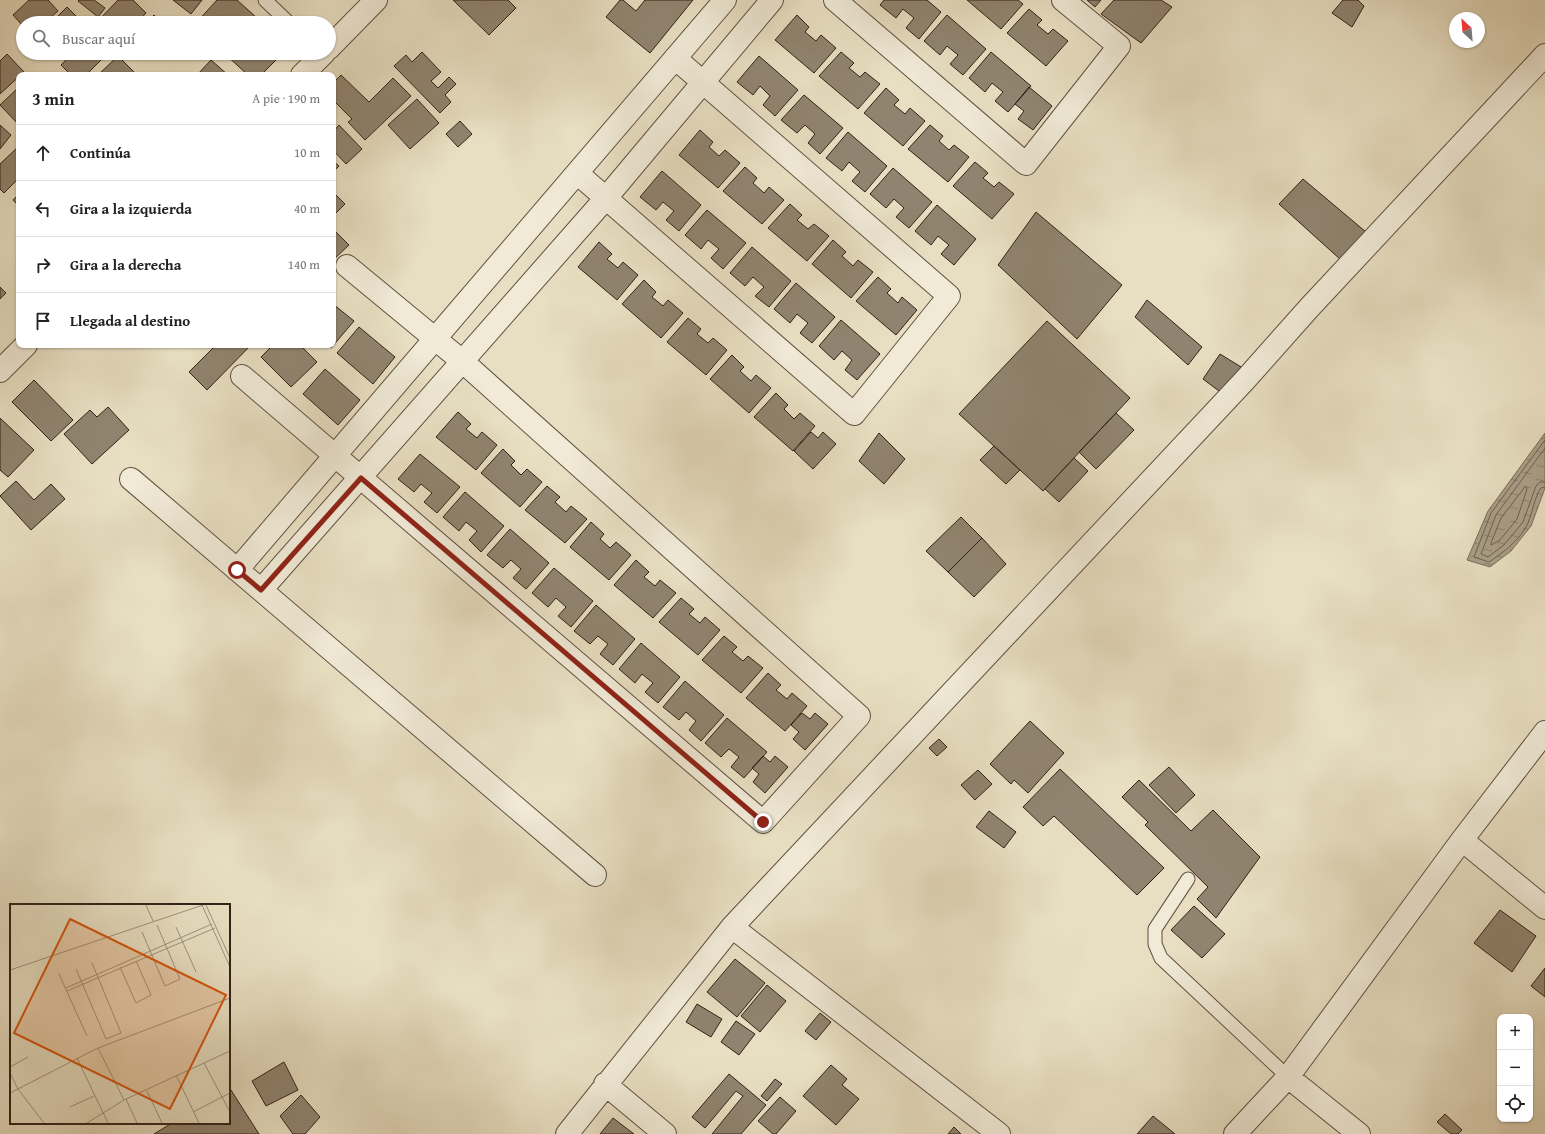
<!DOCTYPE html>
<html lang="es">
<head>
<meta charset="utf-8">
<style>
	:root { --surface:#fff; --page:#f6f6f6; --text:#222; --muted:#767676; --line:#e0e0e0 }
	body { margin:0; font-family:"Gentium Book Plus",serif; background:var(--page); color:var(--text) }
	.controls { position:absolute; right:12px; bottom:12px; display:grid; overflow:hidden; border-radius:8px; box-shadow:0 1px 3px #0004 }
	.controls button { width:36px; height:36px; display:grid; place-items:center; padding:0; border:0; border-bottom:1px solid var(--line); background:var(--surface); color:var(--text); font:20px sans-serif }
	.compass { position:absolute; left:1449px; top:12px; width:36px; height:36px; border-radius:50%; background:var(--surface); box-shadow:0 1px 3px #0004; rotate:334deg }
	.stop { position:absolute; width:12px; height:12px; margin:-9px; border:3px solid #8f2418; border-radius:50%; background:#fff }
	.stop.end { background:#8f2418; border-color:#fff; box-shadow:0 1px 4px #0008 }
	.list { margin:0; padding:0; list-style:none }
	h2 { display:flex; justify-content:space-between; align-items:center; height:52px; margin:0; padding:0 16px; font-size:17px }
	h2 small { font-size:13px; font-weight:400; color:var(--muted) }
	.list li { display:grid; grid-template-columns:26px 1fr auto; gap:12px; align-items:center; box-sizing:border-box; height:56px; padding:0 16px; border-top:1px solid var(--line) }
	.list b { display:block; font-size:15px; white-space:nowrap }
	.list em { font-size:13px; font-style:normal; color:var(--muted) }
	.icon { flex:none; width:22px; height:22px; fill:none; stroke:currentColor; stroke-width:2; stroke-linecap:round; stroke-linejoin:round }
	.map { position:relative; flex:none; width:1545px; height:1134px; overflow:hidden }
	.search { position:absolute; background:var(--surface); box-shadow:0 1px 3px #0004; left:16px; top:16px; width:320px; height:44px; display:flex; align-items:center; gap:10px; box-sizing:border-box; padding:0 14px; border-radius:22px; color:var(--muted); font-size:15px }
	.panel { position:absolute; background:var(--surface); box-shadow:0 1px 3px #0004; left:16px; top:72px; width:320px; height:276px; border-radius:8px }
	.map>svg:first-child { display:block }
</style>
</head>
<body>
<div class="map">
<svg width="1545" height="1134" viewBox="0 0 1545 1134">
	<defs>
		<pattern id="water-ripples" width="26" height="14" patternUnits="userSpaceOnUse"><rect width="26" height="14" fill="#aa9f88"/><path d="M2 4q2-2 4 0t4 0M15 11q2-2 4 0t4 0" fill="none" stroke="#8b816e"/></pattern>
	</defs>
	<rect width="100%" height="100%" fill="#e8dfc2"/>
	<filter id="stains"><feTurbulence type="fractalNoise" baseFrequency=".005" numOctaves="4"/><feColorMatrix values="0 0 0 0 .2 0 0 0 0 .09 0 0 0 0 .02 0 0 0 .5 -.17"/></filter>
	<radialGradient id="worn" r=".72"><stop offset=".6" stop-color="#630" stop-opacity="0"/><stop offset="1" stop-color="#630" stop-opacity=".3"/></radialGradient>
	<path fill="url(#water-ripples)" stroke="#7a6d5b" d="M1545,433V488L1531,526L1511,551L1490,567L1467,560L1488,511Z"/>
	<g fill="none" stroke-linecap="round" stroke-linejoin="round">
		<path stroke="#6e6050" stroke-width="1" d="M1545,440L1491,513L1474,557L1489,562C1503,553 1521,539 1528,523C1533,511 1534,498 1541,488L1545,487
			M1545,448L1496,515L1481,554L1488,557L1504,545L1523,522L1536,486L1540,482H1545
			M1526,487L1527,489L1517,519L1500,540L1491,545V543L1501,518L1524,488Z"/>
	</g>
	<path fill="#908470" stroke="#312217" d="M29,0H48L58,11L44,23H23V26L13,15Z
		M79,0H94L105,8L98,17L78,1Z
		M118,0H133L146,13L137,23H96Z
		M173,0H202L191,14Z
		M217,0H237L257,18L253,23H196Z
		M453,0H508L516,8L489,35Z
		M620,0H623L636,11L645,0H693L650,53L606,17Z
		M884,0H927L941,12L919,39L906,28L914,18L903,9L896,18L880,5Z
		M967,0H1018L1023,4L1001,29Z
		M1087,0H1101L1095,7Z
		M1114,0H1161L1172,7L1141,43L1101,14Z
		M1343,0H1358L1364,6L1352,27L1332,13Z
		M67,7L83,23H51Z
		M1029,9L1042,20L1037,25L1048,34L1053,29L1068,41L1046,66L1007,33Z
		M154,15L162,23H146Z
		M797,15L809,27L805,32L816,41L821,35L836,48L814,73L775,40Z
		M947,15L986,49L963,75L950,64L958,55L947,46L940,55L924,41Z
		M422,52L441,72L431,81L438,88L449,77L456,84L445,95L451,102L440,113L394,66L406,55L412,62Z
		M841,52L854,63L849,68L860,77L865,72L880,84L858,109L819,76Z
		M991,52L1031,86L1008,112L995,101L1003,92L992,83L985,92L969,78Z
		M73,53H106L107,54L86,75H71L61,65Z
		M142,53H154L148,59Z
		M228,53H283L261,75H248L226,55Z
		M7,54L24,72L0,94V61Z
		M118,56L134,72L131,75H98Z
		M759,56L798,90L775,116L763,105L770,96L760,86L753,95L737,82Z
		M211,60L228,75H197Z
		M341,75L369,102L393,78L411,96L365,140L348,122L352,119L333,100V83Z
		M19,87V125L0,105Z
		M1029,87L1052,106L1033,130L1018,119L1024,111L1015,104Z
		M886,88L899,100L894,105L905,114L910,108L925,121L903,146L864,113Z
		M804,95L843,128L820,154L808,143L815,134L805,125L797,133L781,120Z
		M417,99L439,123L410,149L388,125Z
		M460,121L472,134L458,147L446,134Z
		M0,125L11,135L0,149Z
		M339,125L362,149L346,164L333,150V132Z
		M930,125L943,136L939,141L949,150L954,145L969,157L948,182L908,149Z
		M700,130L713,142L709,147L719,156L725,150L740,163L718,188L679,155Z
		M848,132L887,166L865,192L852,181L860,172L849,162L842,171L826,158Z
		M19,146V178L4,193L0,189V164Z
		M333,161L339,166L333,172Z
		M975,162L988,173L983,178L994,187L999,182L1014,194L992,219L953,186Z
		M745,167L757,178L753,183L764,193L769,187L784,200L762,224L723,191Z
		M893,168L932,202L909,228L896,217L904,208L894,199L886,208L870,194Z
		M662,171L701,205L679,231L666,220L674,211L663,202L656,210L640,197Z
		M1303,179L1366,232L1341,260L1279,204Z
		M333,192L345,204L333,216Z
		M19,194V206L13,200Z
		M790,204L802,215L797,220L808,229L814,224L829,236L807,261L768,228Z
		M937,205L976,239L954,265L941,254L949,245L938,236L931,245L915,231Z
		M707,210L746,243L723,269L711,258L719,249L708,240L701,249L685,235Z
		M1036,212L1122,285L1077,339L998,265Z
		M333,229L349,245L333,260Z
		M833,240L846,252L842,256L853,266L858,260L873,272L851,298L812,264Z
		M599,242L612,254L607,259L618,268L623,262L638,275L617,300L578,267Z
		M752,247L791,281L769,307L755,296L764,287L753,277L745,286L730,273Z
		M878,277L891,289L887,293L898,303L902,297L917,310L896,335L856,301Z
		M644,280L656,292L652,297L663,306L668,300L683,313L661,338L622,304Z
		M796,283L835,317L812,343L800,333L808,323L797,314L790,323L774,309Z
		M0,287L6,293L0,299Z
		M1147,300L1202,347L1188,365L1135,317Z
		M333,304L354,321L331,348L328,345H333Z
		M688,318L701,329L697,334L708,343L713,338L727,350L706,375L667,342Z
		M841,320L880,354L857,380L845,370L852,360L842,351L834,360L819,346Z
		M1047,321L1130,398L1043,491L959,414Z
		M359,327L395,357L373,384L337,353Z
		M216,345H251L207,390L189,372Z
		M273,345H300L317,362L291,387L261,357Z
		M1220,354L1246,370L1219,391L1203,379Z
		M732,355L744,367L740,371L751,381L756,375L771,388L749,413L710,379Z
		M325,369L360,400L338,425L303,394Z
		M34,380L73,420L51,441L12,402Z
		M776,393L788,405L784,409L794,419L800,413L815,426L793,451L754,417Z
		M108,407L129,430L92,464L64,434L90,410L97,417Z
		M458,412L471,424L466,429L477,438L482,432L497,445L476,470L436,437Z
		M1116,413L1134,430L1096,469L1079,452Z
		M0,418L34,450L8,477L0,470Z
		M811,432L818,438L823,432L836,444L813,469L794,451Z
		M879,433L905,459L884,484L859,461Z
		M994,446L1020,470L1006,484L980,460Z
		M503,449L515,461L511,465L521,475L527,469L542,482L520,507L481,473Z
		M420,454L460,487L437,513L424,502L432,493L421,484L414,492L398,479Z
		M1074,458L1088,471L1059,502L1045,489Z
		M16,481L34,500L51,484L65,499L31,530L0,496Z
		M547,486L560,497L555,502L566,512L571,506L587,519L565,543L525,510Z
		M465,492L504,526L481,552L469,540L477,531L466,522L459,531L443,517Z
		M961,517L982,538L948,572L926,551Z
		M591,522L604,534L600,539L610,548L616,542L631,555L609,580L570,547Z
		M510,529L549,563L526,589L513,578L521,569L511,560L503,568L487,555Z
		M982,538L1006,564L974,597L948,572Z
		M636,560L649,572L644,577L655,586L660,580L676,593L653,618L614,585Z
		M554,568L593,601L571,627L558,616L566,607L556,598L548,607L532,593Z
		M681,598L694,609L689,614L700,623L705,617L720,630L698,655L659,622Z
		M596,605L635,639L613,665L600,654L608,644L598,636L590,644L574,631Z
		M724,636L737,647L732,652L743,661L748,656L763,668L741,693L702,660Z
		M641,643L680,677L658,703L645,692L653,683L642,674L635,683L619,669Z
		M768,673L781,685L776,690L787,699L792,693L807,706L785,731L746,698Z
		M685,681L724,715L701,741L689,730L696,721L686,712L679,720L663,707Z
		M802,713L810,719L815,713L828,724L805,750L793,739L799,732L791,725Z
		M727,718L767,752L744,778L731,767L739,757L729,749L721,757L705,743Z
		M1030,721L1064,753L1028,793L1014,780L1011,784L990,764Z
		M939,739L947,747L937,756L929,748Z
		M763,756L770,762L775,756L788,767L765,793L753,782L759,774L752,768Z
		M1169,767L1195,795L1176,813L1149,785Z
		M1060,769L1164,868L1137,895L1054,816L1043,826L1023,807Z
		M978,770L992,784L975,800L961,785Z
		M1139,780L1191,831L1213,810L1260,857L1216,918L1197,899L1208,887L1145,825L1148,822L1122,797Z
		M989,811L1016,832L1004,848L976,827Z
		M1194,906L1225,934L1202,958L1171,930Z
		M1500,910L1536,936L1512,972L1474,943Z
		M735,959L765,983L737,1017L707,992Z
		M1545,968V997L1531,986Z
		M767,985L786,1001L760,1032L741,1016Z
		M697,1004L722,1019L711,1037L686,1022Z
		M820,1013L831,1022L816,1040L805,1031Z
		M736,1021L755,1034L739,1055L721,1042Z
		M284,1062L298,1090L266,1106L252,1081Z
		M831,1065L847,1079L842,1085L859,1099L836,1125L803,1096Z
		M729,1074L766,1105L741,1134H712L743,1096L736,1091L705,1128L692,1117Z
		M775,1079L782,1084L767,1101L761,1096Z
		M229,1087L259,1134H154L172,1123H229Z
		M301,1095L320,1117L305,1134H293L280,1116Z
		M780,1097L796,1111L776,1134H773L758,1121Z
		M1445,1114L1462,1130L1458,1134H1451L1437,1122Z
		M1153,1116L1175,1134H1137Z
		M613,1118L634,1134H600Z
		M954,1127L961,1134H948Z"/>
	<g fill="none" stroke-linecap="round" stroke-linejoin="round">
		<g stroke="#5f5142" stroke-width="15">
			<path id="service" d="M265,0L289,23
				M1188,879L1155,929V944L1161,958L1288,1077"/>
		</g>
		<g stroke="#5f5142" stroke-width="24">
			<path id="minor" d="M835,0L1026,164L1119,46L1063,0
				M329,48L376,0
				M302,75L324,53
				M577,173L854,414L949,296L675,58
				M0,371L26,345
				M242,376L763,822L859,716L462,361L347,266
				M131,479L595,875
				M237,570L725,0
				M261,590L606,198L772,0
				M1462,840L1545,908
				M732,927L999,1134
				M1288,1077L1359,1134
				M605,1084L665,1134
				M567,1134L732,927L1245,380L1309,308L1545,55
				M1235,1134L1288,1077L1462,840L1545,732"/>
		</g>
		<use href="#service" stroke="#f0ead7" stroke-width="13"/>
		<use href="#minor" stroke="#f0ead7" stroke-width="22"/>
	</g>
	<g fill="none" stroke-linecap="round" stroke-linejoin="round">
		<path stroke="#8f2418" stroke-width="5" d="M237,570L261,590L361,478L763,822"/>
	</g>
	<g transform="translate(10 904)">
		<rect width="220" height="220" fill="#e8dfc2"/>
		<path fill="none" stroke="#9f937e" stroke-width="1" d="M136,1L143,17M192,1L220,63M196,1L220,54M166,23L186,68M132,28L155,82L170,75L147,21M110,63L126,99L141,91L126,57M66,65L96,135L111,129L82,59M0,66L193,1M49,70L77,132M56,84L202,20M57,87L205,24M88,144L114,196M67,154L98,219M194,159L220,208M0,163L18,153M0,169L8,185L34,219M166,171L189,219M137,187L152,219M0,189L88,144L220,94M116,195L127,219M60,203L84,192M183,208L220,189M77,219L114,196L220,147"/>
		<path fill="#d6540d" fill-opacity="0.15" stroke="#d6540d" stroke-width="2" d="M60,15L216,91L160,205L4,129Z"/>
		<rect width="220" height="220" fill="none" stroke="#312217" stroke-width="2"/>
	</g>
	<rect width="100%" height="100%" filter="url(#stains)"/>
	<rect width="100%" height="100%" fill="url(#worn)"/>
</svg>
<div class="controls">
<button>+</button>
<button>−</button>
<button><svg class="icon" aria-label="locate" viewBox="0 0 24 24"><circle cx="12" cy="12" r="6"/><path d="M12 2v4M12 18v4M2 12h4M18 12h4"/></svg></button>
</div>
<svg class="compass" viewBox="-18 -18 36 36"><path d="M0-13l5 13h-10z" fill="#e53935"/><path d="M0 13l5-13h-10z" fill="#767676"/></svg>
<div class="stop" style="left:237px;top:570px"></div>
<div class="stop end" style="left:763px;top:822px"></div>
<div class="search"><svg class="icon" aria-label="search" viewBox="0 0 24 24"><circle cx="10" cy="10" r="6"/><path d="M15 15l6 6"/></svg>Buscar aquí</div>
<section class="panel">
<h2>3 min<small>A pie · 190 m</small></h2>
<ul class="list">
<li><svg class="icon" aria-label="ahead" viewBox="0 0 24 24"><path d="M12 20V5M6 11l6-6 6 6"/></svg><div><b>Continúa</b></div><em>10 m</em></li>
<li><svg class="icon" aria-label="left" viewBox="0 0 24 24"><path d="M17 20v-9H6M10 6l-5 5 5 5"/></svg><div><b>Gira a la izquierda</b></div><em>40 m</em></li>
<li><svg class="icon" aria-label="right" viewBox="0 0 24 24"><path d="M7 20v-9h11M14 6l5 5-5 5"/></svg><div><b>Gira a la derecha</b></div><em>140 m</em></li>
<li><svg class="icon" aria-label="arrive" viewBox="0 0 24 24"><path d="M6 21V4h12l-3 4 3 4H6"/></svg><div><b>Llegada al destino</b></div></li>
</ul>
</section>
</div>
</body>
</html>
